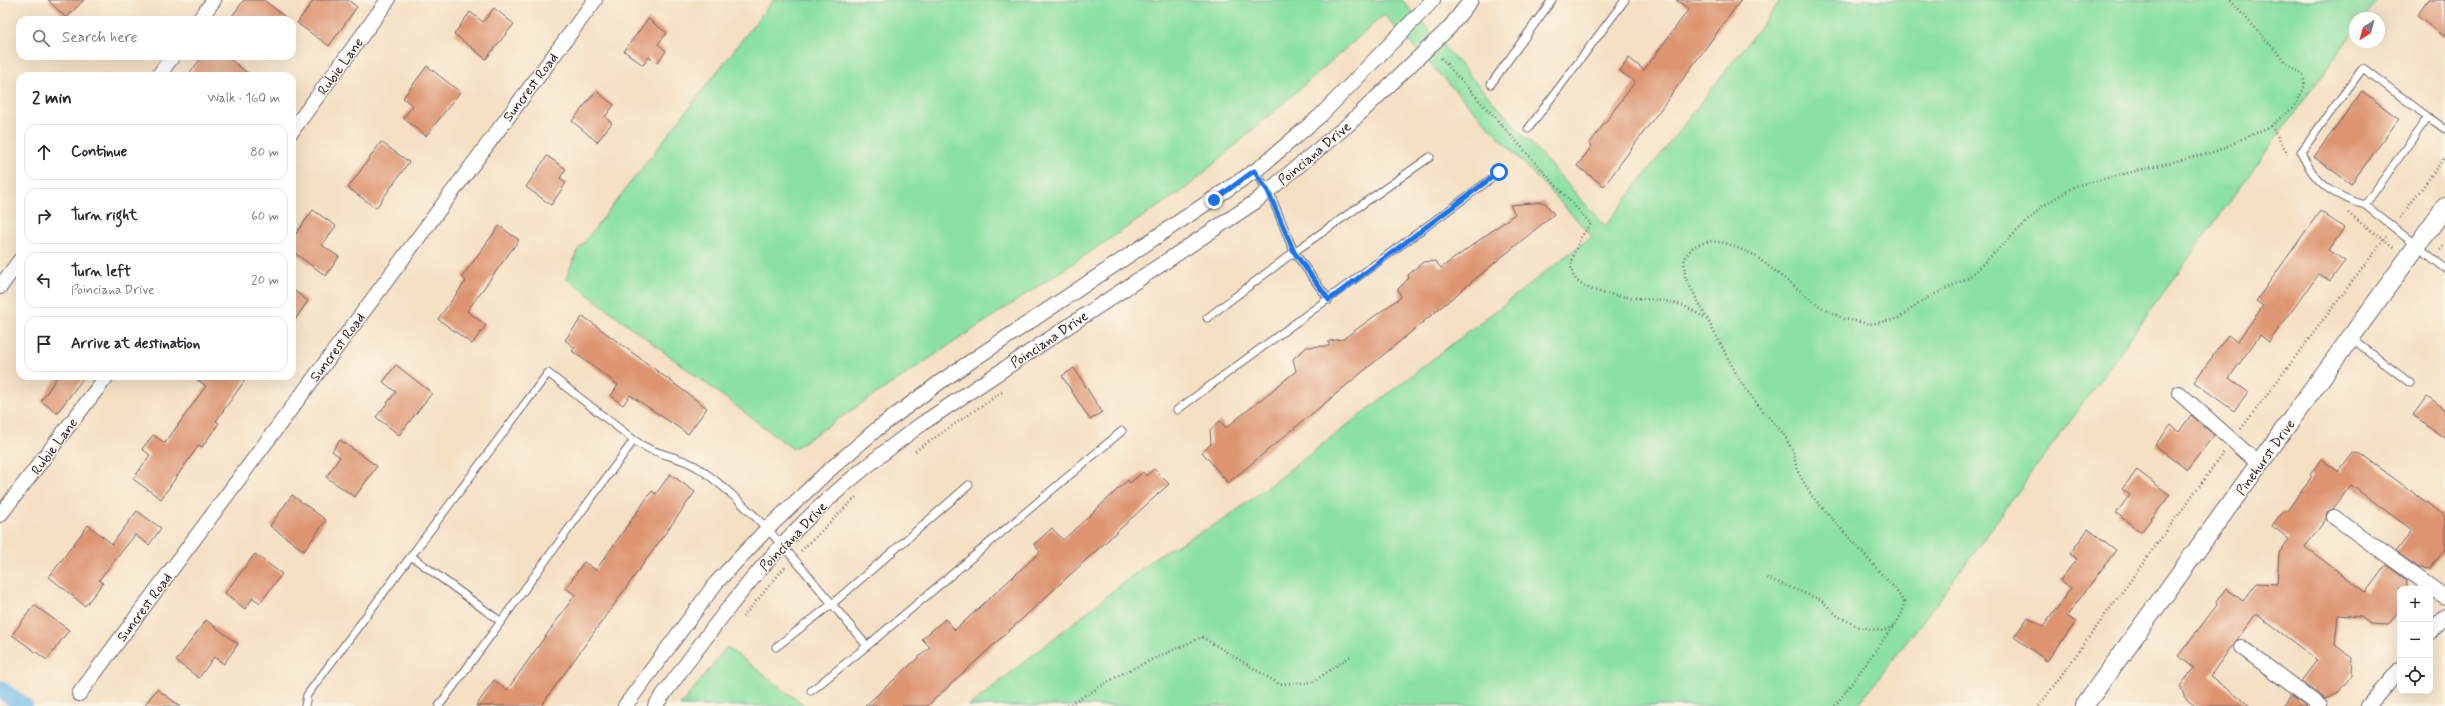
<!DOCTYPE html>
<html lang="en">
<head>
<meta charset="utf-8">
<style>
	:root { --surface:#fff; --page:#f2f2f3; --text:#2b2b33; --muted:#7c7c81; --line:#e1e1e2 }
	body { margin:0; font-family:Mynerve,sans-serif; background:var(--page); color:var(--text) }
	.controls { position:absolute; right:12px; bottom:12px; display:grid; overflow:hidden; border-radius:8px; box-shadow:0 4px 16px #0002 }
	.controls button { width:36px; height:36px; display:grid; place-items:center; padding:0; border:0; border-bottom:1px solid var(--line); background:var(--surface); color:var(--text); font:20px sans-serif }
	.compass { position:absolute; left:2349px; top:12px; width:36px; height:36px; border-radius:50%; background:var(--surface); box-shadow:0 4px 16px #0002; rotate:217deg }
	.stop { position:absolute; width:12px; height:12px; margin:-9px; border:3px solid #1a73e8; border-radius:50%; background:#fff }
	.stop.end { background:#1a73e8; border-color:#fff; box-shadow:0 1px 4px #0008 }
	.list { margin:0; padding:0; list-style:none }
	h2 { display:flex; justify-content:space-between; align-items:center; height:52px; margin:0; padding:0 16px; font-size:17px }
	h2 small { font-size:13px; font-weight:400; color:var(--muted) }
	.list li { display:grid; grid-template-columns:26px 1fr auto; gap:12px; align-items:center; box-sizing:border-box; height:56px; margin:0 8px 8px; padding:0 8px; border:1px solid var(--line); border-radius:12px }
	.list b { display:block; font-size:15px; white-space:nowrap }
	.list p { margin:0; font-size:13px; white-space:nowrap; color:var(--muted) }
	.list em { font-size:13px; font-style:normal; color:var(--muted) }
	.icon { flex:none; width:22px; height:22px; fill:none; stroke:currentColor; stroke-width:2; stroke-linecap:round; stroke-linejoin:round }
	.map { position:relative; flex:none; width:2445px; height:706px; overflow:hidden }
	.search { position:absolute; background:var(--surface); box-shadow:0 4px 16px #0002; left:16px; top:16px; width:280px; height:44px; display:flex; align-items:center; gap:10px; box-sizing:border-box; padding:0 14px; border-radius:12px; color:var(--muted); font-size:15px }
	.panel { position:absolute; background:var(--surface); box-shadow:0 4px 16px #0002; left:16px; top:72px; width:280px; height:308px; border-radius:12px }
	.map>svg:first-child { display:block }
</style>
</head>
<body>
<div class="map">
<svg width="2445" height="706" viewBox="0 0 2445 706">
	<rect width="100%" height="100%" fill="#fcf5e5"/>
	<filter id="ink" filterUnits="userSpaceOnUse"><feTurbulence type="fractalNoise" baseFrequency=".025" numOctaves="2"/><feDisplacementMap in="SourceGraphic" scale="8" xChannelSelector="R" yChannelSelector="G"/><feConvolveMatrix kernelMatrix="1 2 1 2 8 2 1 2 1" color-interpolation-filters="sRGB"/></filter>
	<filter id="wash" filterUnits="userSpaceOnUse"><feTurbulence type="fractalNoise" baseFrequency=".012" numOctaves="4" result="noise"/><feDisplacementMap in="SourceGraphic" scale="16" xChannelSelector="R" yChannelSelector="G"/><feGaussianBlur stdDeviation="0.9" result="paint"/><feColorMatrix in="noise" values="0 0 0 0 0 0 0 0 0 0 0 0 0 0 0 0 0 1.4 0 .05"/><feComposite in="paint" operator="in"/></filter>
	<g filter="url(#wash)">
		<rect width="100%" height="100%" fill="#f5e0c4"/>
		<path fill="#8be1a4" stroke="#568270" d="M773,0H1402L1605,226L1781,0H2377L2364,18H2355V30L1939,600L1857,706H969L1157,556L1227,518L1592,236L1384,15L1185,189L793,449L566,278L578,250Z
			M727,647L805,706H680Z"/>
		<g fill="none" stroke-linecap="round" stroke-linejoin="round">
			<path stroke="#71bdeb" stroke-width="18" d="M0,689L24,706"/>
		</g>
		<g id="blocks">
			<path fill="#dd9471" d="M48,0H84L66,18Z
				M244,0H264L289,20H229Z
				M314,0H348L357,7L329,46L297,23Z
				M1676,0H1741L1604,186L1577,166L1592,146L1589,144L1635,82L1620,71L1629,58L1644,70L1689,9Z
				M2428,0H2445V37L2417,16Z
				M494,8L514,24L486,59L454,34L470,12L483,22Z
				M648,19L667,33L658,44L666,51L657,63L649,57L643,65L624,51Z
				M203,56H226L251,76H187Z
				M427,66L460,92L426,136L403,118L413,106L403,98Z
				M596,91L614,105L605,117L612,123L597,142L572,121Z
				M2362,91L2399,119L2351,184L2314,157Z
				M381,142L409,162L376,208L348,188Z
				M547,156L566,169L560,178L566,183L551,205L526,187Z
				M1544,202L1554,214L1228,483L1202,452L1211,444L1210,430L1220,421L1226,428L1296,371L1293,359L1307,347L1329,346V341L1343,339L1401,297L1398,289L1409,278L1408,275L1423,262L1435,261L1441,268L1515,214L1510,205Z
				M313,210L336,226L322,245L339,257L326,276L292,251V239Z
				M2320,211L2344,228L2329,250L2345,261L2330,281L2319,274L2269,342L2260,335L2229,378L2248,392L2234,411L2194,382L2228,335L2237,342L2263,306L2256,301Z
				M499,226L519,240L467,311L486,325L472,344L438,319L466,281L462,277Z
				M292,289L308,301L292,324Z
				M583,316L707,408L688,434L630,395L623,405L611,396L618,385L572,351L575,348L565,340Z
				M396,365L432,393L399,435L376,417L396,392L383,382Z
				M1074,368L1102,412L1090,420L1062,376Z
				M58,376H85L57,413L41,401Z
				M192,376H248L216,421L219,423L202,447L199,445L161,499L133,479L150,455L142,449L153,435L165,443L206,386Z
				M2427,396L2445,409V438L2413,415Z
				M2191,415L2214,435L2187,470L2155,445L2171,425L2179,432Z
				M340,440L377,466L355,497L326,477L340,457L332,451Z
				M2353,453L2361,454L2445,516V549L2430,569L2419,568L2396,552L2412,530L2351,485L2333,509L2327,512L2326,519L2305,547L2366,592L2386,565L2407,580V589H2400V610L2388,625L2370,624L2361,617L2338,615L2335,645L2353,658L2352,675L2337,694L2325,699L2301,681L2317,660L2256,614L2210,676L2250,706H2195L2185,698L2180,686L2194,668L2178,656L2217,605L2216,602L2226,588L2243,601L2257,583L2277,584L2279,553L2289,539L2272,526L2282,512H2286L2312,477L2310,475L2321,459L2339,472Z
				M1154,469L1169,484L927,706H865L930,647L922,639L945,619L955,630L1040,552L1034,544L1052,528L1063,540L1128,480L1130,483L1143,472L1146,476Z
				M2137,470L2170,495L2141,532L2116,513L2130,495L2122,489Z
				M670,474L695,492L541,706H476L494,680L507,690L575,595L566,588L584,562L596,570L652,491L656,494Z
				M292,495L326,520L304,551L270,526Z
				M137,511L161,528L149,545L135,535L99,580L103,583L85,606L49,577L88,525L112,544Z
				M2088,529L2116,550L2067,616L2076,622L2047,661L2014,637L2028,617L2043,627L2071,588L2060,580L2077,559L2070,554Z
				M255,554L282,574L260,603L253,598L245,609L225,593Z
				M34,605L69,630L47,660L12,635Z
				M206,620L238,644L224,664L214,657L199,678L176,661Z
				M157,689L180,706H144Z
				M2291,695L2306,706H2283Z"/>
		</g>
	</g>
	<g filter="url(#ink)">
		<use href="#blocks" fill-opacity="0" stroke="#6c646b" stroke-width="1"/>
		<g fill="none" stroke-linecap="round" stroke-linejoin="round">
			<g stroke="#6c646b" stroke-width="9">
				<path id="service" d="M1491,84L1552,0
					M1528,129L1625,0
					M2445,129L2428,117L2365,205L2445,268
					M1254,171L1269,191L1294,252L1329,300
					M2365,205C2333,196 2314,183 2301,152L2363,68L2428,117
					M1207,318L1294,252L1430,157
					M2351,338L2410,383
					M1177,410L1499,173
					M411,556L500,621
					M776,647L832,604L867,646L1122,431
					M811,691L867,646
					M305,706L307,695L548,373L634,440
					M439,706L634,440C654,456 682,455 703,471C752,507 793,557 832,604L969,485"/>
			</g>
			<g stroke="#6c646b" stroke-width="16">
				<path id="minor" d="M199,20L214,0
					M158,76L173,56
					M292,131L388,0
					M0,287L20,260
					M2179,393L2260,465
					M0,515L107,376
					M2334,517L2445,597
					M2430,633L2445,616
					M2241,647L2320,706
					M79,694L595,0
					M625,706L716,583L766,530L827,472L877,429L940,382L1259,168L1321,115L1433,0
					M655,706C699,646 743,585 795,531C834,491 878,456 923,423L1255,202L1350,123L1449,28L1471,0
					M2368,706L2400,669"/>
			</g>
			<g stroke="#6c646b" stroke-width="20">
				<path id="tertiary" d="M2084,706L2445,207"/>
			</g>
			<path stroke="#6c646b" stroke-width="2.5" stroke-dasharray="1 3" stroke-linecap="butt" d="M1441,58L1591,224C1581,235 1577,244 1573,258C1558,303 1653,295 1678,304C1689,307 1699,315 1708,320
				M2271,126L2288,154
				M2348,213L2395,249
				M2400,218L2445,157
				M2440,250L2445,245
				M2241,429L2386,237
				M915,451L1002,392
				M801,551L856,497
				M1767,578L1821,600L1839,617L1859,627L1883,631L1895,625L1903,611L1904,602L1895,589L1811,495L1797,470L1793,451L1783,433L1757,404L1740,381L1685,277L1684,258L1694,246L1710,241L1726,243L1754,255L1821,307L1844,319L1870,324L1897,319L1929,297L1968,278L2043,206L2075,186L2214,152L2271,126L2295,106L2305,86L2303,76L2285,61L2230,0
				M743,617L785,567
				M1067,706L1125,672L1202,637L1279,684L1313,682L1352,655
				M1835,706L1894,625
				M2039,706L2224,452"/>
			<use href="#service" stroke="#fff" stroke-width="7"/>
			<use href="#minor" stroke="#fff" stroke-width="14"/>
			<use href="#tertiary" stroke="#fff" stroke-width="18"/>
		</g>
	</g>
	<g fill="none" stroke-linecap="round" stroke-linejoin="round" filter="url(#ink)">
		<path stroke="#1a73e8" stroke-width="5" d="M1214,200L1254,171L1268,191L1294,252L1329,300L1499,172"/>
	</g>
	<g text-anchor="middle" stroke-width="3" stroke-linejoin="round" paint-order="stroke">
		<g font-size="14" fill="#22223b" stroke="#fcf5e5">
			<text transform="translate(340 66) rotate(-54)" y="5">Rubie Lane</text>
			<text transform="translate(530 87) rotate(-53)" y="5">Suncrest Road</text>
			<text transform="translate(1314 153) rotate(-40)" y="5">Poinciana Drive</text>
			<text transform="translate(1049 339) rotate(-34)" y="5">Poinciana Drive</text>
			<text transform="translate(337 347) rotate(-53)" y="5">Suncrest Road</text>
			<text transform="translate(54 446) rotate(-53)" y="5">Rubie Lane</text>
			<text transform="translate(2265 457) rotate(-54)" y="5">Pinehurst Drive</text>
			<text transform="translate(793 536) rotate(-46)" y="5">Poinciana Drive</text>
			<text transform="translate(144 607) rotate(-53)" y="5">Suncrest Road</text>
		</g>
	</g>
</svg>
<div class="controls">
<button>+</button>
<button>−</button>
<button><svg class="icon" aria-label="locate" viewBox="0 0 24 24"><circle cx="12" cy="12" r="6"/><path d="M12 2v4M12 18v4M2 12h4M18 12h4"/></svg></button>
</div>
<svg class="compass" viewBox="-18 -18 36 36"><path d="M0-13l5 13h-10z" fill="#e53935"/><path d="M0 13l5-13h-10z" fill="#7c7c81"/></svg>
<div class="stop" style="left:1499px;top:172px"></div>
<div class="stop end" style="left:1214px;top:200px"></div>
<div class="search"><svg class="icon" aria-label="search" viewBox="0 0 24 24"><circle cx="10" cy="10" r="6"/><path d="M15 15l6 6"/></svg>Search here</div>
<section class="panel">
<h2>2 min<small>Walk · 160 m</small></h2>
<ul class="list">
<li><svg class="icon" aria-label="ahead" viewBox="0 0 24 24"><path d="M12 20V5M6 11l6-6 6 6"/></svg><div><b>Continue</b></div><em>80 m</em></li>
<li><svg class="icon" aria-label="right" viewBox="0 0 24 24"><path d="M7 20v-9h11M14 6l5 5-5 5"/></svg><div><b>Turn right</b></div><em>60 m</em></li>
<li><svg class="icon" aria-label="left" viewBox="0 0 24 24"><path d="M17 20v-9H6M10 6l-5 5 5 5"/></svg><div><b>Turn left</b><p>Poinciana Drive</p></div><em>20 m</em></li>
<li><svg class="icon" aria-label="arrive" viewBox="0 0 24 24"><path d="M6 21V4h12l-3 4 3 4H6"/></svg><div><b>Arrive at destination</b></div></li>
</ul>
</section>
</div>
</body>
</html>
